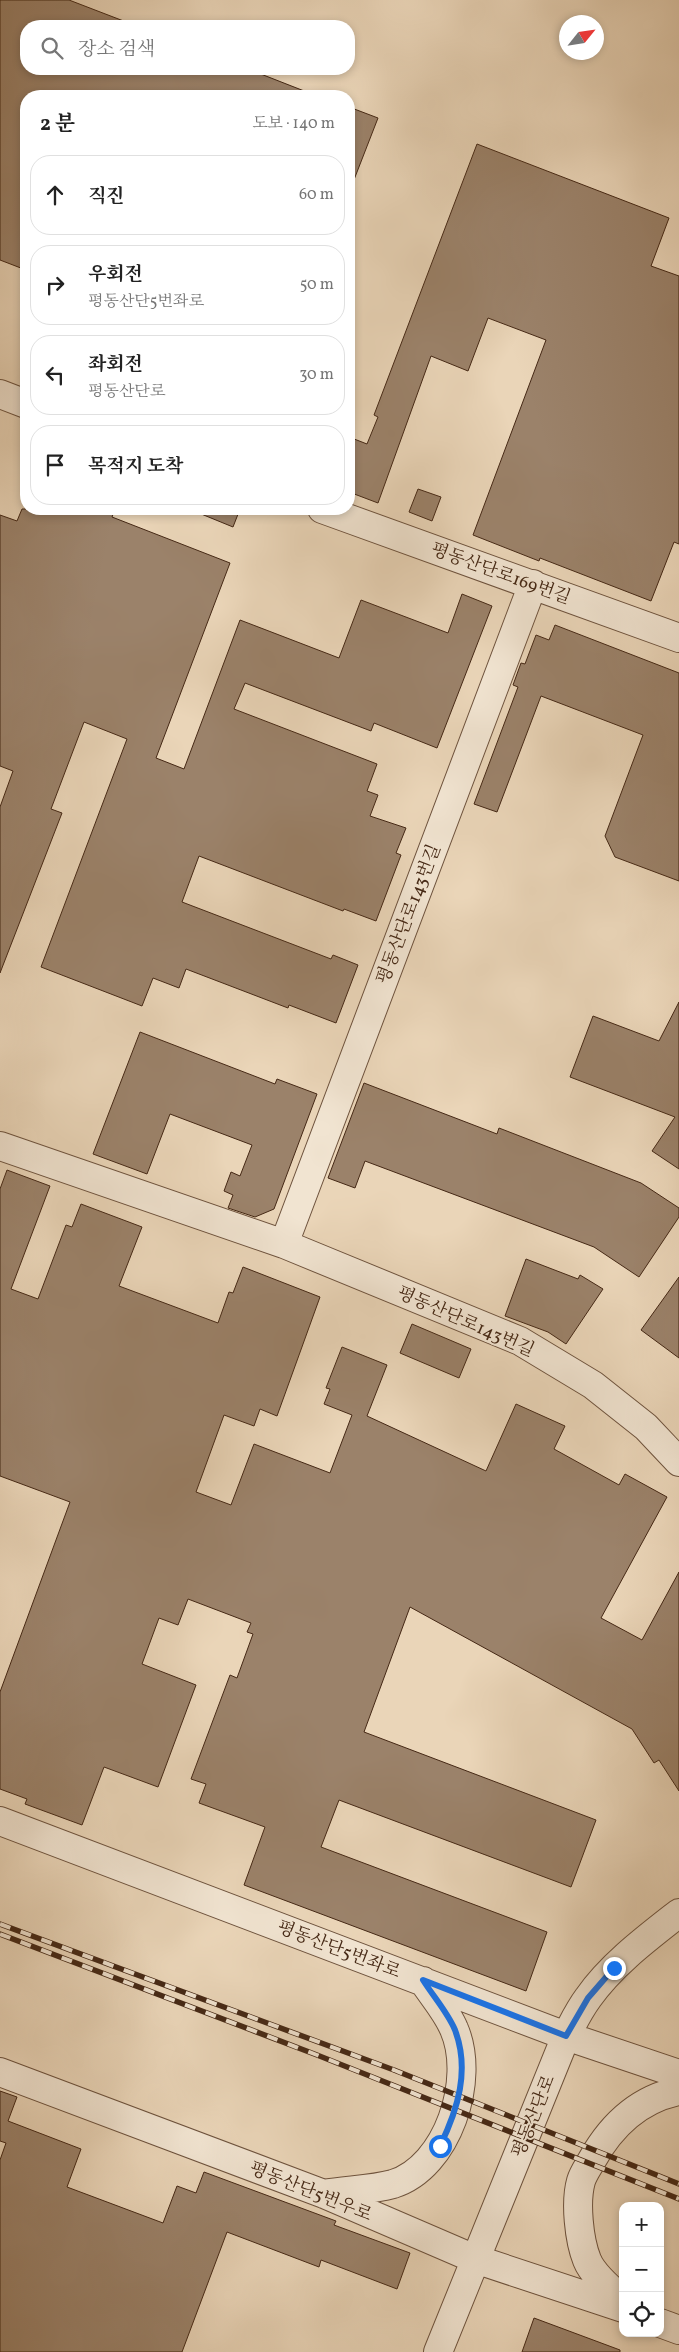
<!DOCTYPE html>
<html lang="ko">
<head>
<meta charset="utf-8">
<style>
	:root { --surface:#fff; --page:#f6f6f6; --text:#222; --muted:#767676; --line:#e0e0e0 }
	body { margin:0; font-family:Vollkorn,"Noto Serif KR",serif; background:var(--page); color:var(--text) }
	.controls { position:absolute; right:15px; bottom:15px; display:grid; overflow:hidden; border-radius:10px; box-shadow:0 2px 8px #0003 }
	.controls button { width:45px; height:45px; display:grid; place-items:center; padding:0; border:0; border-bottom:1px solid var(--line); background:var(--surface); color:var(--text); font:25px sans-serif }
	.compass { position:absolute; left:559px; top:15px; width:45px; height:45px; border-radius:50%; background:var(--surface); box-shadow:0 2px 8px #0003; rotate:60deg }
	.stop { position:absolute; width:15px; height:15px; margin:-11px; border:4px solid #1a73e8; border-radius:50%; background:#fff }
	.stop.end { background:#1a73e8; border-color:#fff; box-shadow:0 1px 5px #0008 }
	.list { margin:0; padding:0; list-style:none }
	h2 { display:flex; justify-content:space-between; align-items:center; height:65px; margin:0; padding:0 20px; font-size:21px }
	h2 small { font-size:16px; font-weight:400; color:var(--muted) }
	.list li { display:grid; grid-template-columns:32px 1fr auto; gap:15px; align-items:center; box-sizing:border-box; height:80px; margin:0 10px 10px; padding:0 10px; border:1px solid var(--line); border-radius:20px }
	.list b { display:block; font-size:19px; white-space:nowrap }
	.list p { margin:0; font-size:16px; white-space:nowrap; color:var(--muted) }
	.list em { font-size:16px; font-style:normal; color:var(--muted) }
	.icon { flex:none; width:28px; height:28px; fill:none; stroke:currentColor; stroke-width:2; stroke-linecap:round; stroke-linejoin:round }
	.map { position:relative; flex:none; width:679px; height:2352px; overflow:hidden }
	.search { position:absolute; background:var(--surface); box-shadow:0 2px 8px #0003; left:20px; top:20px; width:335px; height:55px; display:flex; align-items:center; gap:12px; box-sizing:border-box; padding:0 18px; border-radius:20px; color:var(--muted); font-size:19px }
	.panel { position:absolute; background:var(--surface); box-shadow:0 2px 8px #0003; left:20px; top:90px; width:335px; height:425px; border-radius:20px }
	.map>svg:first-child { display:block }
</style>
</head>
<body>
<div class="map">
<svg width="679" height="2352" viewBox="0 0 679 2352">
	<rect width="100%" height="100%" fill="#ead5b8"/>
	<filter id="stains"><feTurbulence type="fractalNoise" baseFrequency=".004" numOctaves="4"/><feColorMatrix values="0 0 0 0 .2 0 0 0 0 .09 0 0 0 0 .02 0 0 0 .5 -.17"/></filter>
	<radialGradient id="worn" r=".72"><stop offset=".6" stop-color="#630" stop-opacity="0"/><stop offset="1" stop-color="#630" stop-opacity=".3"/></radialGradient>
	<path fill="#9b826a" stroke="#452815" d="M0,0H69L134,25L26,26V69H248L317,96H26V270L0,260Z
		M349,107L378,118L350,190H349Z
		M477,144L669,218L651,266L679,276V544L674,542L651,601L540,558L539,561L473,535L546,340L488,318L468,371L431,356L378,503L349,492V437L367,444L378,417L374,415Z
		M418,489L441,497L432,521L409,512Z
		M22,509H115L112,517L230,563L156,758L184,769L240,620L339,658L361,600L448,633L462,594L492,606L437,748L374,723L371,731L245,683L234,709L377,764L367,791L378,795L370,816L406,828L396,853L401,855L376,921L344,909L343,911L199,856L182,902L331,959L333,955L358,965L336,1023L289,1005L288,1008L186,969L179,988L153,978L142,1006L41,967L127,739L84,722L51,809L62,813L0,973V807L13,771L0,766V515L17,521Z
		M189,509H240L233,527Z
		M555,625L679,673V881L615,857L605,836L643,735L541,696L497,812L474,804L518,687L513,685L521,663L525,664L536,635L549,640Z
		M679,1002V1169L652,1151L675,1117L570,1077L593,1016L659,1041Z
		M140,1032L275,1084L277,1079L317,1094L274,1209L255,1217L228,1208L233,1195L224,1191L231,1172L240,1176L252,1145L170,1114L147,1174L93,1154Z
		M364,1083L497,1134L499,1128L641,1183L679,1208V1217L639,1277L594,1247L365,1161L355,1188L328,1178Z
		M7,1170L50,1186L11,1289L38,1299L66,1225L72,1227L81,1204L142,1227L119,1286L218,1323L229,1292L233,1293L243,1267L320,1297L277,1416L260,1409L254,1426L224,1415L196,1492L231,1505L254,1444L330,1473L352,1415L324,1404L330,1389L326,1388L342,1347L387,1365L367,1416L486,1471L516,1404L565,1426L554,1449L619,1485L625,1474L667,1497L601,1618L642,1640L679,1572V1791L659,1760L654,1763L632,1729L410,1607L364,1732L596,1820L571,1887L339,1800L321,1847L547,1932L526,1991L244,1885L265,1827L199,1803L206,1784L191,1779L230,1675L237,1678L253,1634L247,1632L251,1623L188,1599L178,1625L159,1618L142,1664L196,1685L158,1787L104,1767L82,1825L25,1804L27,1799L0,1789V1692L70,1502L0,1476V1189Z
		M526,1259L578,1279L580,1275L603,1289L566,1344L548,1332L505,1316Z
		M679,1277V1358L641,1330Z
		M412,1324L471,1349L459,1378L400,1353Z
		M0,2091L17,2097L8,2121L81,2149L67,2187L163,2223L177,2186L196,2193L204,2172L336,2221L334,2225L410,2253L397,2289L321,2260L319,2267L227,2232L182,2352H0V2160L6,2143L0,2141Z
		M534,2318L620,2350V2352H522Z"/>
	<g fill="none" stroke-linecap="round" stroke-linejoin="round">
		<g stroke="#6e533e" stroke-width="30">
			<path id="minor" d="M0,394L26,404
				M322,509L679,638
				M0,1146L284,1244L520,1341L593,1385L646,1427L679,1462
				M284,1244L533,584
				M0,1821L566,2036L679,2074
				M0,2072L324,2194L475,2259L623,2308
				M324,2194C346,2190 371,2190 393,2184C448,2167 476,2079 454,2029C447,2012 433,1996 423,1981
				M623,2300C611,2290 593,2275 587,2260C579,2240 575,2202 581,2181C583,2174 588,2167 592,2160C611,2126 639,2099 679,2091
				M660,2323L679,2330
				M438,2352L566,2036C573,2023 579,2010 588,1998C611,1965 647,1938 679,1913"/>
		</g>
		<use href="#minor" stroke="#f1e4d1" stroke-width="28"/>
		<g stroke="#452815" stroke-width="5.5">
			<path id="rail" d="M0,1924L394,2070L679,2184
				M0,1934L317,2055L679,2199"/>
		</g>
		<use href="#rail" stroke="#f1e4d1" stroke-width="4" stroke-dasharray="11" stroke-linecap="butt"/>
	</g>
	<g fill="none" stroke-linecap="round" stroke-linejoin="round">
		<path stroke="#1a73e8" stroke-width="6" d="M440,2146C458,2109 470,2070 455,2030C448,2013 433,1996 423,1980L566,2036L588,1998L614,1968"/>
	</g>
	<g text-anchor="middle" stroke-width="4" stroke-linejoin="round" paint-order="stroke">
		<g font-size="18" fill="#452815" stroke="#f1e4d1">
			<text transform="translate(501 573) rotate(20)" y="6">평동산단로169번길</text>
			<text transform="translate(408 914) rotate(-69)" y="6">평동산단로143번길</text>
			<text transform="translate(466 1321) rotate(24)" y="6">평동산단로143번길</text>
			<text transform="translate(339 1949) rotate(21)" y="6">평동산단5번좌로</text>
			<text transform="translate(533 2116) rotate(-68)" y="6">평동산단로</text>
			<text transform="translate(311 2191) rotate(22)" y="6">평동산단5번우로</text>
		</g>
	</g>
	<rect width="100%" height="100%" filter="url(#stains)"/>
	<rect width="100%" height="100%" fill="url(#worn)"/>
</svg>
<div class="controls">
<button>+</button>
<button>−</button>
<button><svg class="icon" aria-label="locate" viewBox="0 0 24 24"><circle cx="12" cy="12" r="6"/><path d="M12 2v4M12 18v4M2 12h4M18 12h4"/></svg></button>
</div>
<svg class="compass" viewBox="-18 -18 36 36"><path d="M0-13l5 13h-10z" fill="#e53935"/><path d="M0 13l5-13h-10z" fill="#767676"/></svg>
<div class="stop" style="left:440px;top:2146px"></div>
<div class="stop end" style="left:614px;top:1968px"></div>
<div class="search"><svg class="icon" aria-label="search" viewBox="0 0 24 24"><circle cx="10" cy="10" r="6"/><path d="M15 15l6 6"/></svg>장소 검색</div>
<section class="panel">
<h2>2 분<small>도보 · 140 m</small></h2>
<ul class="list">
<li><svg class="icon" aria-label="ahead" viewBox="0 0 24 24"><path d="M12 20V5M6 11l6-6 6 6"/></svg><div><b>직진</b></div><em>60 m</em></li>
<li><svg class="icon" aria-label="right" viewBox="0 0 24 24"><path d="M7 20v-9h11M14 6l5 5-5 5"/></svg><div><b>우회전</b><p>평동산단5번좌로</p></div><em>50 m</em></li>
<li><svg class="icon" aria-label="left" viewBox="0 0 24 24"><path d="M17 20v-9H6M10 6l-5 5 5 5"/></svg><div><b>좌회전</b><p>평동산단로</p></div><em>30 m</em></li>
<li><svg class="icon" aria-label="arrive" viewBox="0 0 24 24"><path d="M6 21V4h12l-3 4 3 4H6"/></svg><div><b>목적지 도착</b></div></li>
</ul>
</section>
</div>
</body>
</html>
